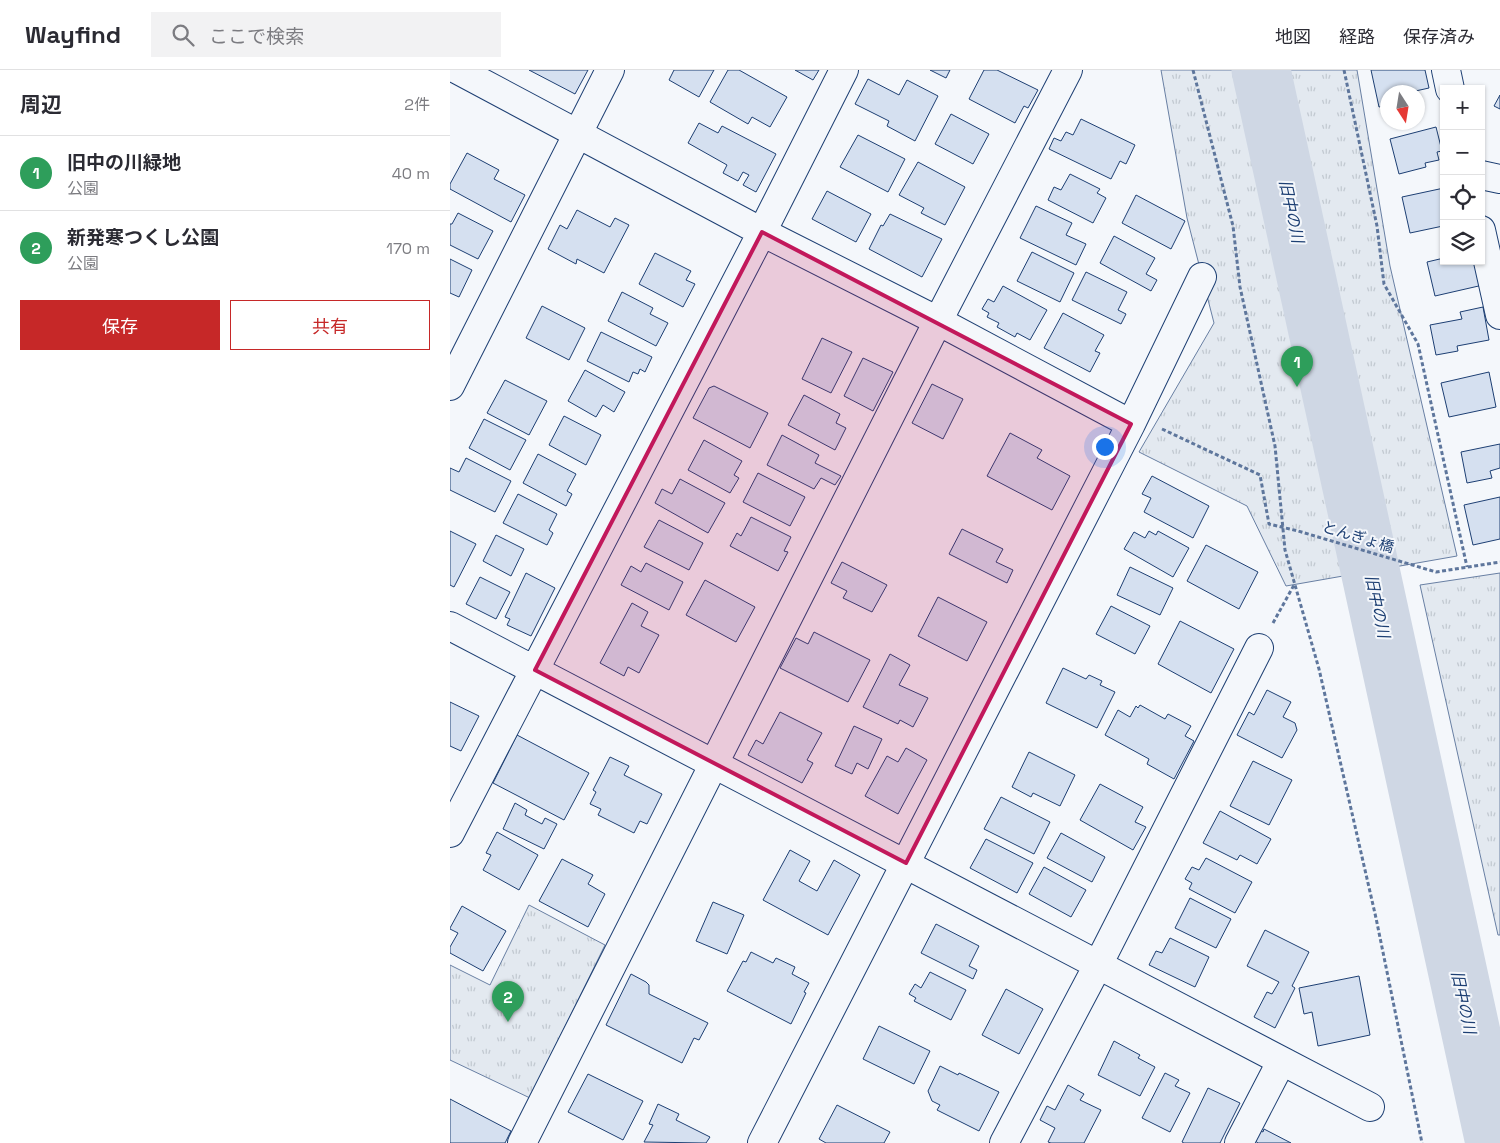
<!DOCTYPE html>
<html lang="ja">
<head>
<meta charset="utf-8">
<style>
	:root { --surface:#fff; --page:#f2f2f3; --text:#2b2b33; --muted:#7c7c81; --line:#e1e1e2; --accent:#c62828 }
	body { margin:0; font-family:"Space Grotesk","Noto Sans JP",sans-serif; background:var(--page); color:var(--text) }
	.controls { position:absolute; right:15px; top:15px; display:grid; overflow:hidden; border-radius:0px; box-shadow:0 1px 4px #0004 }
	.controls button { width:45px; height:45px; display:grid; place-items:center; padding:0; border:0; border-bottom:1px solid var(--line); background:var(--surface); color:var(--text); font:25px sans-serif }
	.compass { position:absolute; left:930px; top:15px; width:45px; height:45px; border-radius:50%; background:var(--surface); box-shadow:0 1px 4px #0004; rotate:168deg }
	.you { position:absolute; left:654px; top:376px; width:18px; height:18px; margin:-12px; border:4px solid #fff; border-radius:50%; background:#1a73e8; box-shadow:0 0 0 8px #1a73e833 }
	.badge { display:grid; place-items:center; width:32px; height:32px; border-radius:50%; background:var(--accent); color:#fff; font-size:16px; font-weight:700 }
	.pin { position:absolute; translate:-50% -41px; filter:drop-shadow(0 1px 2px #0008) }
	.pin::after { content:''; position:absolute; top:26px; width:18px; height:15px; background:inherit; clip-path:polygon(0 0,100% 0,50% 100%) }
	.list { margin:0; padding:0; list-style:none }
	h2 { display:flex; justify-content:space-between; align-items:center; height:65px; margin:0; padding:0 20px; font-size:21px }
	h2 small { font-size:16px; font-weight:400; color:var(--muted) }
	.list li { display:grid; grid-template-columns:32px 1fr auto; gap:15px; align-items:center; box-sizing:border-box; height:75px; padding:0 20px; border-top:1px solid var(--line) }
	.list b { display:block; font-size:19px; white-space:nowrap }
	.list p { margin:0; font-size:16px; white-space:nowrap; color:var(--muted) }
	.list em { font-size:16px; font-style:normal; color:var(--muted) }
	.actions { display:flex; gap:10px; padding:15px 20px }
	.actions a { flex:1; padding:11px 0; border:1px solid var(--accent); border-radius:0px; text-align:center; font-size:18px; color:var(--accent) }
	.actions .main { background:var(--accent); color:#fff }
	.icon { flex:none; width:28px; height:28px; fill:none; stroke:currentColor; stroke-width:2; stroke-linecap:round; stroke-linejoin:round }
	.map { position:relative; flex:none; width:1050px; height:1073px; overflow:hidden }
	header { display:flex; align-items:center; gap:30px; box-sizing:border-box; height:70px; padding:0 25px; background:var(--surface); border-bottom:1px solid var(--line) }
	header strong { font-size:24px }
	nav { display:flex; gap:28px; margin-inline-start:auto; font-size:18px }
	.search { width:350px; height:45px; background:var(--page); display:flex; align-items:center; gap:12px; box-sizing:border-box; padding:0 18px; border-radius:0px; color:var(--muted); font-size:19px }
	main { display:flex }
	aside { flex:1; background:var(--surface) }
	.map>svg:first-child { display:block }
</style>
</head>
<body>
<header>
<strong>Wayfind</strong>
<div class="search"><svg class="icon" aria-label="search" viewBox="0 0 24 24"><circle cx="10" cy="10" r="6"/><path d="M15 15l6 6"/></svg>ここで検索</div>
<nav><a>地図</a><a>経路</a><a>保存済み</a></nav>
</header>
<main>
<aside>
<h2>周辺<small>2件</small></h2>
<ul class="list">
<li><span class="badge" style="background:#2e9e5b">1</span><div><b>旧中の川緑地</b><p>公園</p></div><em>40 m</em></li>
<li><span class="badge" style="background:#2e9e5b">2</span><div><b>新発寒つくし公園</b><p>公園</p></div><em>170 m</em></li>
</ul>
<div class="actions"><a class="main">保存</a><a>共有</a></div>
</aside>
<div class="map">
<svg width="1050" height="1073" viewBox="0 0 1050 1073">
	<defs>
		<pattern id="park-tufts" width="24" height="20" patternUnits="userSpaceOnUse" patternTransform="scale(1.25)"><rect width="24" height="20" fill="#e3e9f0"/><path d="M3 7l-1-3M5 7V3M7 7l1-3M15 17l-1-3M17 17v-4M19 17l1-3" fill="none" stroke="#c2c9d1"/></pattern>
	</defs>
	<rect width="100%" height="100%" fill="#f4f7fb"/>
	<path fill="url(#park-tufts)" stroke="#687fa3" d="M711,0H907L940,196L1007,486L836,516L797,436L689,382L764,253L737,148Z
		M1050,503V865H1048L970,515Z
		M79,835L155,875L80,1028L0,990V895L40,915Z"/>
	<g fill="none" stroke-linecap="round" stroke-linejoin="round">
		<path stroke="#cfd7e4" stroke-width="59" d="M811,0L1045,1073"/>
	</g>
	<path fill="#d5e0f0" stroke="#1d3f73" d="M79,0H138L125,24Z
		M224,0H264L249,27L219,10Z
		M278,0H289L337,27L320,57L302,47L298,54L260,32Z
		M345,0H369L363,10Z
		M480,0H500L496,8Z
		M534,0H547L588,20L578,38L574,36L565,53L519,29Z
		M921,0H975L979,18L961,22H938V35L929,37Z
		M418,9L449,25L457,10L488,26L465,71L437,56L439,51L405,34Z
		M1050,25V39L1044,36Z
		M501,44L539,64L523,94L485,74Z
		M631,49L685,75L676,94L670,91L661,109L599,79L604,68L611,71L616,62L623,65Z
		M249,53L268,63L272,56L326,84L306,122L293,115L299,105L293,102L288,111L273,103L277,95L238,73Z
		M986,57L992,81L987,82L989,90L975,93L976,97L949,104L940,69Z
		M408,65L455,89L438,122L390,97Z
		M17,83L49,100L44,109L75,125L61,152L0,119V114Z
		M468,92L515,117L495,155L471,143L474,138L449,125Z
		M620,104L650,119L647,123L656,128L643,153L598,130L604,117L611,120Z
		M994,118L993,156L960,163L952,127Z
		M377,121L421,144L406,172L362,149Z
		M686,125L735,151L721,179L672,153Z
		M586,136L622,153L616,165L636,174L626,195L570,168Z
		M127,140L160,157L165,148L179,155L154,203L127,189L126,194L98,179L110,155L117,159Z
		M8,143L43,161L28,189L0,175V154H2Z
		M440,144L492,169L472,207L419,179L431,155L433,156Z
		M664,166L705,188L696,204L707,210L701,221L650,193Z
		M582,182L624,203L610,232L567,211Z
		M205,183L241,201L236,210L245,214L233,237L189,214Z
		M994,188V191H1028L1033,215L985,226L977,192Z
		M0,189L22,200L9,227L0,223Z
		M636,202L677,222L668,240L676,244L671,254L622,230Z
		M553,216L597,240L580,270L567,263L565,267L547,257L549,253L537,247L539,243L532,239L538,229L544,232Z
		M172,222L203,238L200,244L218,253L206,276L158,251Z
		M92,236L135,258L119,290L76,268Z
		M1033,237L1039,270L1007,276L1008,281L986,285L980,255L1012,249L1010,242Z
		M613,243L654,265L645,281L650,283L640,302L594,278Z
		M151,262L202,287L195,302L190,299L188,304L183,302L179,312L137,291Z
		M372,268L402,282L381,323L352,309Z
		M413,288L443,302L423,341L394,326Z
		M135,300L175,322L164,342L153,335L146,347L118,331Z
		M1039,302L1046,337L999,347L991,313Z
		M55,310L97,331L79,365L37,343Z
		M482,314L513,329L493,369L462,353Z
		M264,316L318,343L300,378L243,348L259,318Z
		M354,325L390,344L386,353L396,358L385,380L338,355Z
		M114,346L151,365L136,395L99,375Z
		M34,349L76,370L60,400L19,378Z
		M560,363L592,380L587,388L620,406L602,440L537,406Z
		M332,365L369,385L365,393L391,406L385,415L371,408L364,419L317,395Z
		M254,370L292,391L284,405L289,408L280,423L238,400Z
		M1050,374V398L1040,401L1042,408L1017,413L1011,382Z
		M88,384L126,404L117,421L122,424L116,436L73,413Z
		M16,388L61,411L45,442L0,420V398L9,402Z
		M308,403L355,427L340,456L293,432Z
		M702,406L759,436L743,468L694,442L701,428L692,424Z
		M230,409L275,433L258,463L205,433L212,419L222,424Z
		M68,424L107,444L99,460L103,463L97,475L53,453Z
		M1050,427V469L1023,475L1014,435Z
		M301,447L341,467L334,481L338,482L328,501L280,476L287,463L291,466Z
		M209,450L253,473L239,500L194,477Z
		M512,459L553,479L546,492L563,500L557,513L499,484Z
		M0,461L26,474L4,517L0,515Z
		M699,461L706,465L708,461L739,478L723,507L674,479L684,462L695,468Z
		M46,465L74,479L61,506L33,491Z
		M756,475L808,502L789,539L737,511Z
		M392,492L437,515L422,542L393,528L397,521L381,513Z
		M196,493L233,512L219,540L171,515L181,496L191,502Z
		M680,497L723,518L710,545L667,525Z
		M76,503L105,518L81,566L57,555L60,549L55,547Z
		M30,507L60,522L46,549L16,534Z
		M255,510L305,537L286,572L236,545Z
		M488,527L537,552L517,591L468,566Z
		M182,533L198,542L191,556L209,565L189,603L178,597L174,606L150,593Z
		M661,536L700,556L685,584L646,564Z
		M730,551L784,579L761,623L708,594Z
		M364,562L420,590L398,632L330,598L346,568L358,574Z
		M440,584L460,595L449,615L478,628L463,657L450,650L448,654L413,637Z
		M613,598L636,609L639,605L652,611L650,615L665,622L647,658L596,633Z
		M817,620L841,632L833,647L845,653L847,660L832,688L787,665L799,642L804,645Z
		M0,632L29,646L11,681L0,676Z
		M690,635L715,649L718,644L741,656L735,666L744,671L724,709L697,694L699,689L655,665L668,640L680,647L686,636L688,638Z
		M330,642L372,663L357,690L363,693L352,713L298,685L306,670L313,674Z
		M404,656L432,669L418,699L407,693L402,704L385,696Z
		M67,665L139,703L114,750L43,713Z
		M456,678L477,690L448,744L415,726L437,686L448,692Z
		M579,682L625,705L610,736L583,723L581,727L562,717Z
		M160,687L179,696L174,705L212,724L197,754L190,751L184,763L148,745L151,739L140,734L146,722L143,720Z
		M803,691L842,710L819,755L780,736Z
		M650,714L693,737L685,752L696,757L683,780L630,750Z
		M551,727L600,752L584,784L534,759Z
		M65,733L77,740L75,745L92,754L95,748L107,754L94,779L53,759Z
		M770,741L821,769L807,794L790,785L787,790L753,773Z
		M47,762L88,785L69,820L33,800L41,785L36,783Z
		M611,763L655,787L642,812L597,788Z
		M536,769L583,793L567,823L520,798Z
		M340,780L360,791L349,811L367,821L384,790L410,805L378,865L313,830Z
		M756,788L802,812L785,843L739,819L742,813L735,809L742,797L749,800Z
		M112,789L143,805L138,814L155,824L138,857L89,831Z
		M594,797L636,820L621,847L579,824Z
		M740,828L781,849L766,878L725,858Z
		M263,832L294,845L277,884L246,871Z
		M12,836L56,861L33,901L0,883V877L8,863L0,859V858Z
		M486,854L529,876L519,896L527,900L523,909L471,883Z
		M815,860L859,882L842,916L845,918L825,958L804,947L817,922L822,924L829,912L797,896Z
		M720,868L759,887L745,917L699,895L706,881L712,883Z
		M301,882L323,893L326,888L345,897L342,904L359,913L354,922L356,923L341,954L277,921L293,891L296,892Z
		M480,902L516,920L501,950L464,931L466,928L459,924L465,914L471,918Z
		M181,904L196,912L199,915V924L258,953L249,970L244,968L232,993L156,955Z
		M909,906L920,965L868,976L862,942L854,944L849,918Z
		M556,919L593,939L569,984L532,965Z
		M429,956L480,981L464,1014L413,989Z
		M664,971L690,985L688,988L705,997L690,1026L648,1005Z
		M490,996L508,1005L509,1003L549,1022L529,1061L487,1040L490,1035L482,1031L478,1021Z
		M715,1003L729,1010L725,1016L740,1023L720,1062L692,1048Z
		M138,1004L193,1031L173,1070L118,1042Z
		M618,1015L634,1024L630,1030L651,1040L634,1073H601L598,1072L605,1058L590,1050L597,1036L605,1040Z
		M758,1018L790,1033L770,1073H734L732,1072Z
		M0,1029L61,1061L55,1073H0Z
		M208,1034L229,1044L226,1050L260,1067L256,1073L194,1072L203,1055L199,1054Z
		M387,1035L440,1062L434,1073H376L369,1069Z
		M814,1059L841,1073H808L804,1070L809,1060L813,1062Z"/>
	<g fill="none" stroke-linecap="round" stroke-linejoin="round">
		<g stroke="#1d3f73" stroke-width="30">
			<path id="street" d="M8,0L312,162L488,251L681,354
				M996,0L1000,19
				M1031,105L1050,109
				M1031,160L1050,245
				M0,316L160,0
				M0,556L920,1037
				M0,763L312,162L394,0
				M72,1073L488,251L618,0
				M312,1073L681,354L752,207
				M554,1073L648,895L809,578
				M789,1073L831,992"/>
		</g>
		<path stroke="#5e769c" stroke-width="3" stroke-dasharray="4 2.5" stroke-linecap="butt" d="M743,0L783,156L790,217L825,376L835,480L869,599L926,848L972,1073
			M894,0L927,156L934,214L968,274L1017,497
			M712,359L810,405L819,454L848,461L986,502L1050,492
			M823,553L844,515"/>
		<use href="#street" stroke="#f4f7fb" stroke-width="28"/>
	</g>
	<path fill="#c2185b" fill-opacity="0.2" stroke="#c2185b" stroke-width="4" stroke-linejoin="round" d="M312,162L681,354L456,793L85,600Z"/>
	<g text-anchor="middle" stroke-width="4" stroke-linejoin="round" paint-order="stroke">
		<g font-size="15" fill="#1d3f73" stroke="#f4f7fb">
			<text transform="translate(908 467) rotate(17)" y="5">とんぎょ橋</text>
		</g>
		<g font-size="16" font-style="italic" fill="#1d3f73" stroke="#f4f7fb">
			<text transform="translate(842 141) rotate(78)" y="6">旧中の川</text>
			<text transform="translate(928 536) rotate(78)" y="6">旧中の川</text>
			<text transform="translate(1014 932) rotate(78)" y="6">旧中の川</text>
		</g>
	</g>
</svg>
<div class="controls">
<button>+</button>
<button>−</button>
<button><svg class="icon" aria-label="locate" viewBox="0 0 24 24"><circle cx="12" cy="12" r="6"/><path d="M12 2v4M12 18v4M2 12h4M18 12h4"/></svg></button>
<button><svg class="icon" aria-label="layers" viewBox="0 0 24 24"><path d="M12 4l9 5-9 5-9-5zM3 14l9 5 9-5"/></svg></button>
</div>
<svg class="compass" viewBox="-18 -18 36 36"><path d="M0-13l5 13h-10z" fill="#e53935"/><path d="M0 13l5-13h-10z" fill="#7c7c81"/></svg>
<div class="you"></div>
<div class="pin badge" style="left:847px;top:317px;background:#2e9e5b">1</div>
<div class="pin badge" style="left:58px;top:952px;background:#2e9e5b">2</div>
</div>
</main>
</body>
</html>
